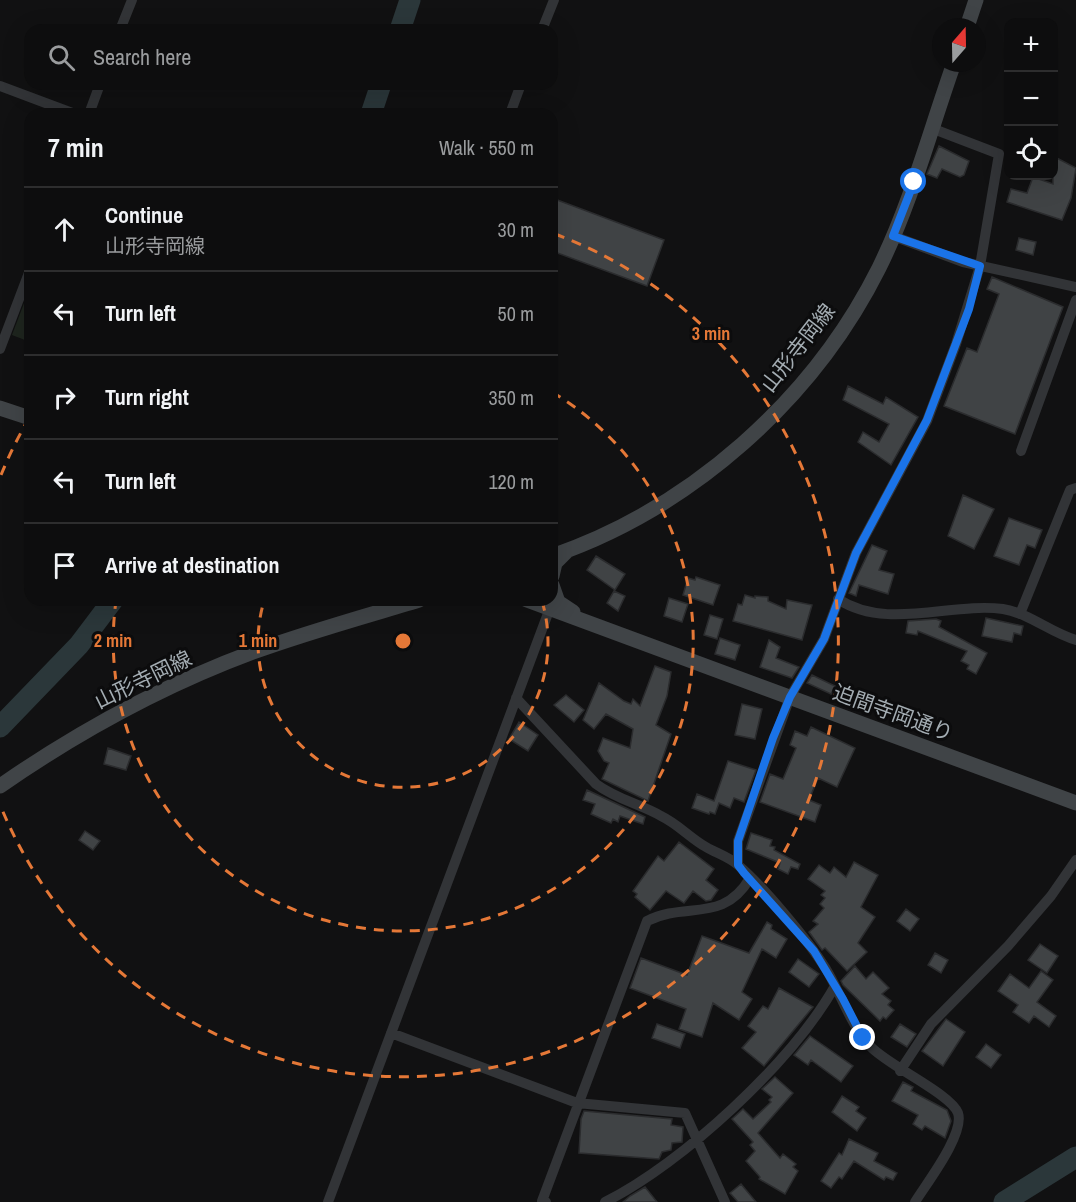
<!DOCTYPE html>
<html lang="en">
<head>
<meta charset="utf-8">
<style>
	:root { --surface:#0d0d0e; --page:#1b1b1c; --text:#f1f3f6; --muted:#9a9c9e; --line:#2d2d2e }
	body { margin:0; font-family:"Archivo Narrow","Noto Sans JP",sans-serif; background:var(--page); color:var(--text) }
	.controls { position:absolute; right:18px; top:18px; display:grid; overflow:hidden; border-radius:12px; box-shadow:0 6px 24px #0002 }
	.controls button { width:54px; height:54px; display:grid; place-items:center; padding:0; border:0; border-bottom:2px solid var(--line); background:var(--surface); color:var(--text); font:30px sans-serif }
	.compass { position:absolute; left:932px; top:18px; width:54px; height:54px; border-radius:50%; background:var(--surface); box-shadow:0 6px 24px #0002; rotate:20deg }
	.stop { position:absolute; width:18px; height:18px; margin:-14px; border:4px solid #1a73e8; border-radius:50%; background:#fff }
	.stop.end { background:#1a73e8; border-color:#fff; box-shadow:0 2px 6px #0008 }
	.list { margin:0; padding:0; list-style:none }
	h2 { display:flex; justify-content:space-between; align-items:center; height:78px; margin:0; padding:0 24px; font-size:26px }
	h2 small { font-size:20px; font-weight:400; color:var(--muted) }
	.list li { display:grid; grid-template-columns:39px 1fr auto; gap:18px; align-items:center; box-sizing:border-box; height:84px; padding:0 24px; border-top:2px solid var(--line) }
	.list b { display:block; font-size:22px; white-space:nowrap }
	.list p { margin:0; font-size:20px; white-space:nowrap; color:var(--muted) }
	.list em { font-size:20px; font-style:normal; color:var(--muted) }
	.icon { flex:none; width:33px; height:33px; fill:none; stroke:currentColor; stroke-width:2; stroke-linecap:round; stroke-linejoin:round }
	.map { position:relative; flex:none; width:1076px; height:1202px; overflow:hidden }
	.search { position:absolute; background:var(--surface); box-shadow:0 6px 24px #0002; left:24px; top:24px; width:534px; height:66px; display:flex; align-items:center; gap:15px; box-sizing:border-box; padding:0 21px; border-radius:18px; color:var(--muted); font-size:22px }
	.panel { position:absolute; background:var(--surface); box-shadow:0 6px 24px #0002; left:24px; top:108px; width:534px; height:498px; border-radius:18px }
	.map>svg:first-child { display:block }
</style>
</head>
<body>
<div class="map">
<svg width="1076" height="1202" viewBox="0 0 1076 1202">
	<rect width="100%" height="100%" fill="#111112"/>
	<path fill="#1e251e" d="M26,298L30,300V342L12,335Z"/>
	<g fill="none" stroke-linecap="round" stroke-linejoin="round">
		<path stroke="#2b373a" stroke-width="21" d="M400,30L410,0
			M371,114L381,84
			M0,727L79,645L113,600
			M1004,1202L1076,1157"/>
	</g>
	<path fill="#404345" stroke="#2b2c2e" stroke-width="1.5" d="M939,146L969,161L964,175L960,177L942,169L937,178L927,174Z
		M1053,156L1076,168L1071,198L1062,220L1007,202L1011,189L1027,193L1033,177L1053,184Z
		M552,198L664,240L647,286L552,251Z
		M1019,238L1036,242L1033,255L1016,250Z
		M992,277L1063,307L1015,434L944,406L967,348L977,352L999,294L987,289Z
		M848,386L883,404L886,397L918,417L891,465L858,442L863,432L879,442L889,424L843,400Z
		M963,495L994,509L974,549L948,536Z
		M1009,518L1042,530L1035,548L1027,545L1019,565L994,556Z
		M872,545L887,551L879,570L894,574L888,594L859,585L856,596L849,593Z
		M596,556L625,574L615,590L587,570Z
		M696,577L720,585L713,605L683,595L688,578L695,580Z
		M614,591L625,596L618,611L607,603Z
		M745,595L755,598V596L768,597V601L786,609L787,600L812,605L802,640L733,621L738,604L742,605Z
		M669,598L688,604L682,622L664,616Z
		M710,615L723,619L717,639L704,635Z
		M986,618L1023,626L1021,635L1014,633L1012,642L982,636Z
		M936,619L941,621L939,627L987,653L976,674L967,669L969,665L961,661L967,651L918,631L917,635L906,633L908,621Z
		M720,638L740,645L735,660L715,654Z
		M769,640L780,647L776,658L799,667L792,678L760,667Z
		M655,666L671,672L667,696L656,725L671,734L648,801L602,779L609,763L604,761L598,751L603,738L630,748L633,729L606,714L594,729L583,720L599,683L624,701L631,704L633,699L640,706Z
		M812,675L835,686L831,694L807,683Z
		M566,695L584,710L574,722L554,705Z
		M742,704L762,709L755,739L735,735Z
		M519,722L538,735L528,751L509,739Z
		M811,727L855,748L837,787L818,778L809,800L821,805L815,822L760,802L770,774L783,779L796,748L790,745L795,731L807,736Z
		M108,748L131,756L126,770L104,764Z
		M728,761L756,770L744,802L734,798L730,808L719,803L715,814L710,812L709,814L692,808L697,794L714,801Z
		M587,790L645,817L643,824L620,816L618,822L613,819L611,823L591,814L595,804L583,800Z
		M85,831L100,841L93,850L79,840Z
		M751,833L772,840L770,846L775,847L774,850L800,864L798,869L791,867L788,874L778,869L780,863L746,849Z
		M679,842L714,869L706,880L718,890L711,900L706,901L693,891L684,903L666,891L650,910L635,897L637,894L633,891L658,856L664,861Z
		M854,862L878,875L861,907L875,917L858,943L867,952L847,971L825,948L822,950L809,932L818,924L813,921L824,908L820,904L825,898L821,895L825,891L808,879L819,865L830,873L834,867L846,877Z
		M906,909L919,919L910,931L897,921Z
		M767,922L772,925L771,929L787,939L776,958L762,949L742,992L752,999L739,1020L713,1003L702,1037L679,1029L686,1009L630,988L641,958L687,975L702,936L749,953Z
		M1040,944L1058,956L1047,973L1028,960Z
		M935,953L948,960L941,973L928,965Z
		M798,959L819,974L809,987L789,972Z
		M855,966L866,979L873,972L889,988L882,994L891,1001L888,1005L894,1010L886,1019L883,1017L880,1021L843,985L841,981Z
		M1041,971L1053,980L1037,1002L1056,1016L1049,1027L1034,1016L1029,1023L1013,1012L1018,1005L998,991L1010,974L1029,988Z
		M779,988L813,1007L764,1066L742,1048L756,1032L748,1026L763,1006L768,1009Z
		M946,1019L965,1032L943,1066L922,1051Z
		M657,1024L685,1034L680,1048L652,1038Z
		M900,1024L916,1034L907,1047L891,1037Z
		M810,1036L853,1066L841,1082L811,1060L808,1065L794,1055Z
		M986,1044L1001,1055L991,1068L976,1057Z
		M775,1077L793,1093L758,1133L780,1158L783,1154L796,1164L793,1167L798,1171L785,1194L759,1179L760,1177L746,1161L755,1151L750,1145L753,1142L732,1119L743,1109L753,1119L771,1102L769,1100L772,1097L762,1089Z
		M903,1082L913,1087L911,1091L947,1110L951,1121L945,1138L925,1126L922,1130L913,1124L918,1115L892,1101Z
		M842,1096L859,1107L856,1111L866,1118L857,1131L832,1112Z
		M584,1111L672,1119L671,1125L683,1127L682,1142L672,1143L671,1150L662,1152L659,1159L579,1153L581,1119Z
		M849,1139L878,1153L874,1161L897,1173L893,1180L886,1177L884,1180L854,1161L842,1179L839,1177L831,1188L821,1181L839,1153L842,1155Z
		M741,1184L756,1202H738L730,1193Z
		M645,1187L657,1202H623L630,1196Z"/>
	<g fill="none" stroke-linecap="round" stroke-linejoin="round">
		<path stroke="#323437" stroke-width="10" d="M120,30L132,0
			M542,30L554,0
			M0,86L75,114
			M89,114L100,84
			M510,114L521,84
			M893,236L963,262L1076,287
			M0,349L30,270
			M1021,451L1076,300
			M838,599C886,631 951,602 1003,609C1029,613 1051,633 1076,640
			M1020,614L1070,490L1076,488
			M516,698L596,784C616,799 640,804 661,816C678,824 690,838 706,847C716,853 729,857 738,865C764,887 807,939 826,969C841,994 851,1026 871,1047C889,1066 951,1094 958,1113C965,1134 926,1184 915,1202
			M738,865V841L790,697L824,639L856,553L927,421L956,344L980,266L999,154L931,128
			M391,1033L577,1103L685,1113L725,1202
			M900,1071L931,1024L1008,946L1051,896L1076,860
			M328,1202L550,608
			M546,1202L542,1201L647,921C686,901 723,924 750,878
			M605,1202C683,1163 792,1062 835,986"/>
		<path stroke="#404447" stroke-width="15" d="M967,27L976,0
			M0,408L30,418
			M552,556C691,508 813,400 879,268C911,203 930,131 954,63
			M552,576L555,563L566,552
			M552,585L558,602L573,612
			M527,600L1076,803
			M0,786C78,732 164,685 253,652C308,632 363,617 419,600"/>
	</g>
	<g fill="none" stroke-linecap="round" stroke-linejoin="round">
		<path stroke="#1a73e8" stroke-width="8" d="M863,1038L843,999L814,951L744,873L738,865V841L773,738L790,697L824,639L856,553L927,420L969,309L980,266L893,236L914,182"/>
	</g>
	<g fill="none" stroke="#e57837" stroke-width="3" stroke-dasharray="10 8">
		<path d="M542 601A145 145 0 1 1 264 601"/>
		<path d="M552 392A290 290 0 1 1 116 601"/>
		<path d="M1 475A435 435 0 0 1 28 420M555 234A435 435 0 1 1 1 807"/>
	</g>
	<g text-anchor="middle" stroke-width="6" stroke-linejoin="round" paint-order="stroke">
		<g font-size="21" fill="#a3acb2" stroke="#0c0c0d">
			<text transform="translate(798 348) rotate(-52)" y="7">山形寺岡線</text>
			<text transform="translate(143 680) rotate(-26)" y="7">山形寺岡線</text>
			<text transform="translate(893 713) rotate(20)" y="7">迫間寺岡通り</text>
		</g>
	</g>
	<circle cx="403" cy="641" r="9" fill="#e57837" stroke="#0c0c0d" stroke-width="3"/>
	<g font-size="18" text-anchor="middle" font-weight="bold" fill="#e57837" stroke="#0c0c0d" stroke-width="6" stroke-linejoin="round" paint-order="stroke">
		<text x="711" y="340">3 min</text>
		<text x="113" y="647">2 min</text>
		<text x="258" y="647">1 min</text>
	</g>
</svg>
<div class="controls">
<button>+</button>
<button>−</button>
<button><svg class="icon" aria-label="locate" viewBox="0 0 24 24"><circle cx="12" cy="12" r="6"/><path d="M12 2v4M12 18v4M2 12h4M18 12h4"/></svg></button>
</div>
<svg class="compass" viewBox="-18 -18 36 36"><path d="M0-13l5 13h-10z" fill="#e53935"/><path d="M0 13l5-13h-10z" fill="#9a9c9e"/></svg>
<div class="stop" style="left:914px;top:182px"></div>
<div class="stop end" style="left:863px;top:1038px"></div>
<div class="search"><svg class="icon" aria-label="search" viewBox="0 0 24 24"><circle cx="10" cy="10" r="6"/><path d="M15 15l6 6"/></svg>Search here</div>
<section class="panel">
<h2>7 min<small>Walk · 550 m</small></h2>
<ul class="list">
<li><svg class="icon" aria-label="ahead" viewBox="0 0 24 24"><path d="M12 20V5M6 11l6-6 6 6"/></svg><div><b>Continue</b><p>山形寺岡線</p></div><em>30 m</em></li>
<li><svg class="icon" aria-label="left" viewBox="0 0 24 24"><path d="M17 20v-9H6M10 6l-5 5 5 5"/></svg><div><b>Turn left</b></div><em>50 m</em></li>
<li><svg class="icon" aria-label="right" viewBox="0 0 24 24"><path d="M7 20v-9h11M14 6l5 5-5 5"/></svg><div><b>Turn right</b></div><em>350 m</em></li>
<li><svg class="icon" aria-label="left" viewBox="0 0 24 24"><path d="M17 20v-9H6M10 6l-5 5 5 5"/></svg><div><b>Turn left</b></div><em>120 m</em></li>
<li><svg class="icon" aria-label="arrive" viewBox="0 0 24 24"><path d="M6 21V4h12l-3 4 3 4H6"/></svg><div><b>Arrive at destination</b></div></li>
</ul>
</section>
</div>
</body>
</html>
